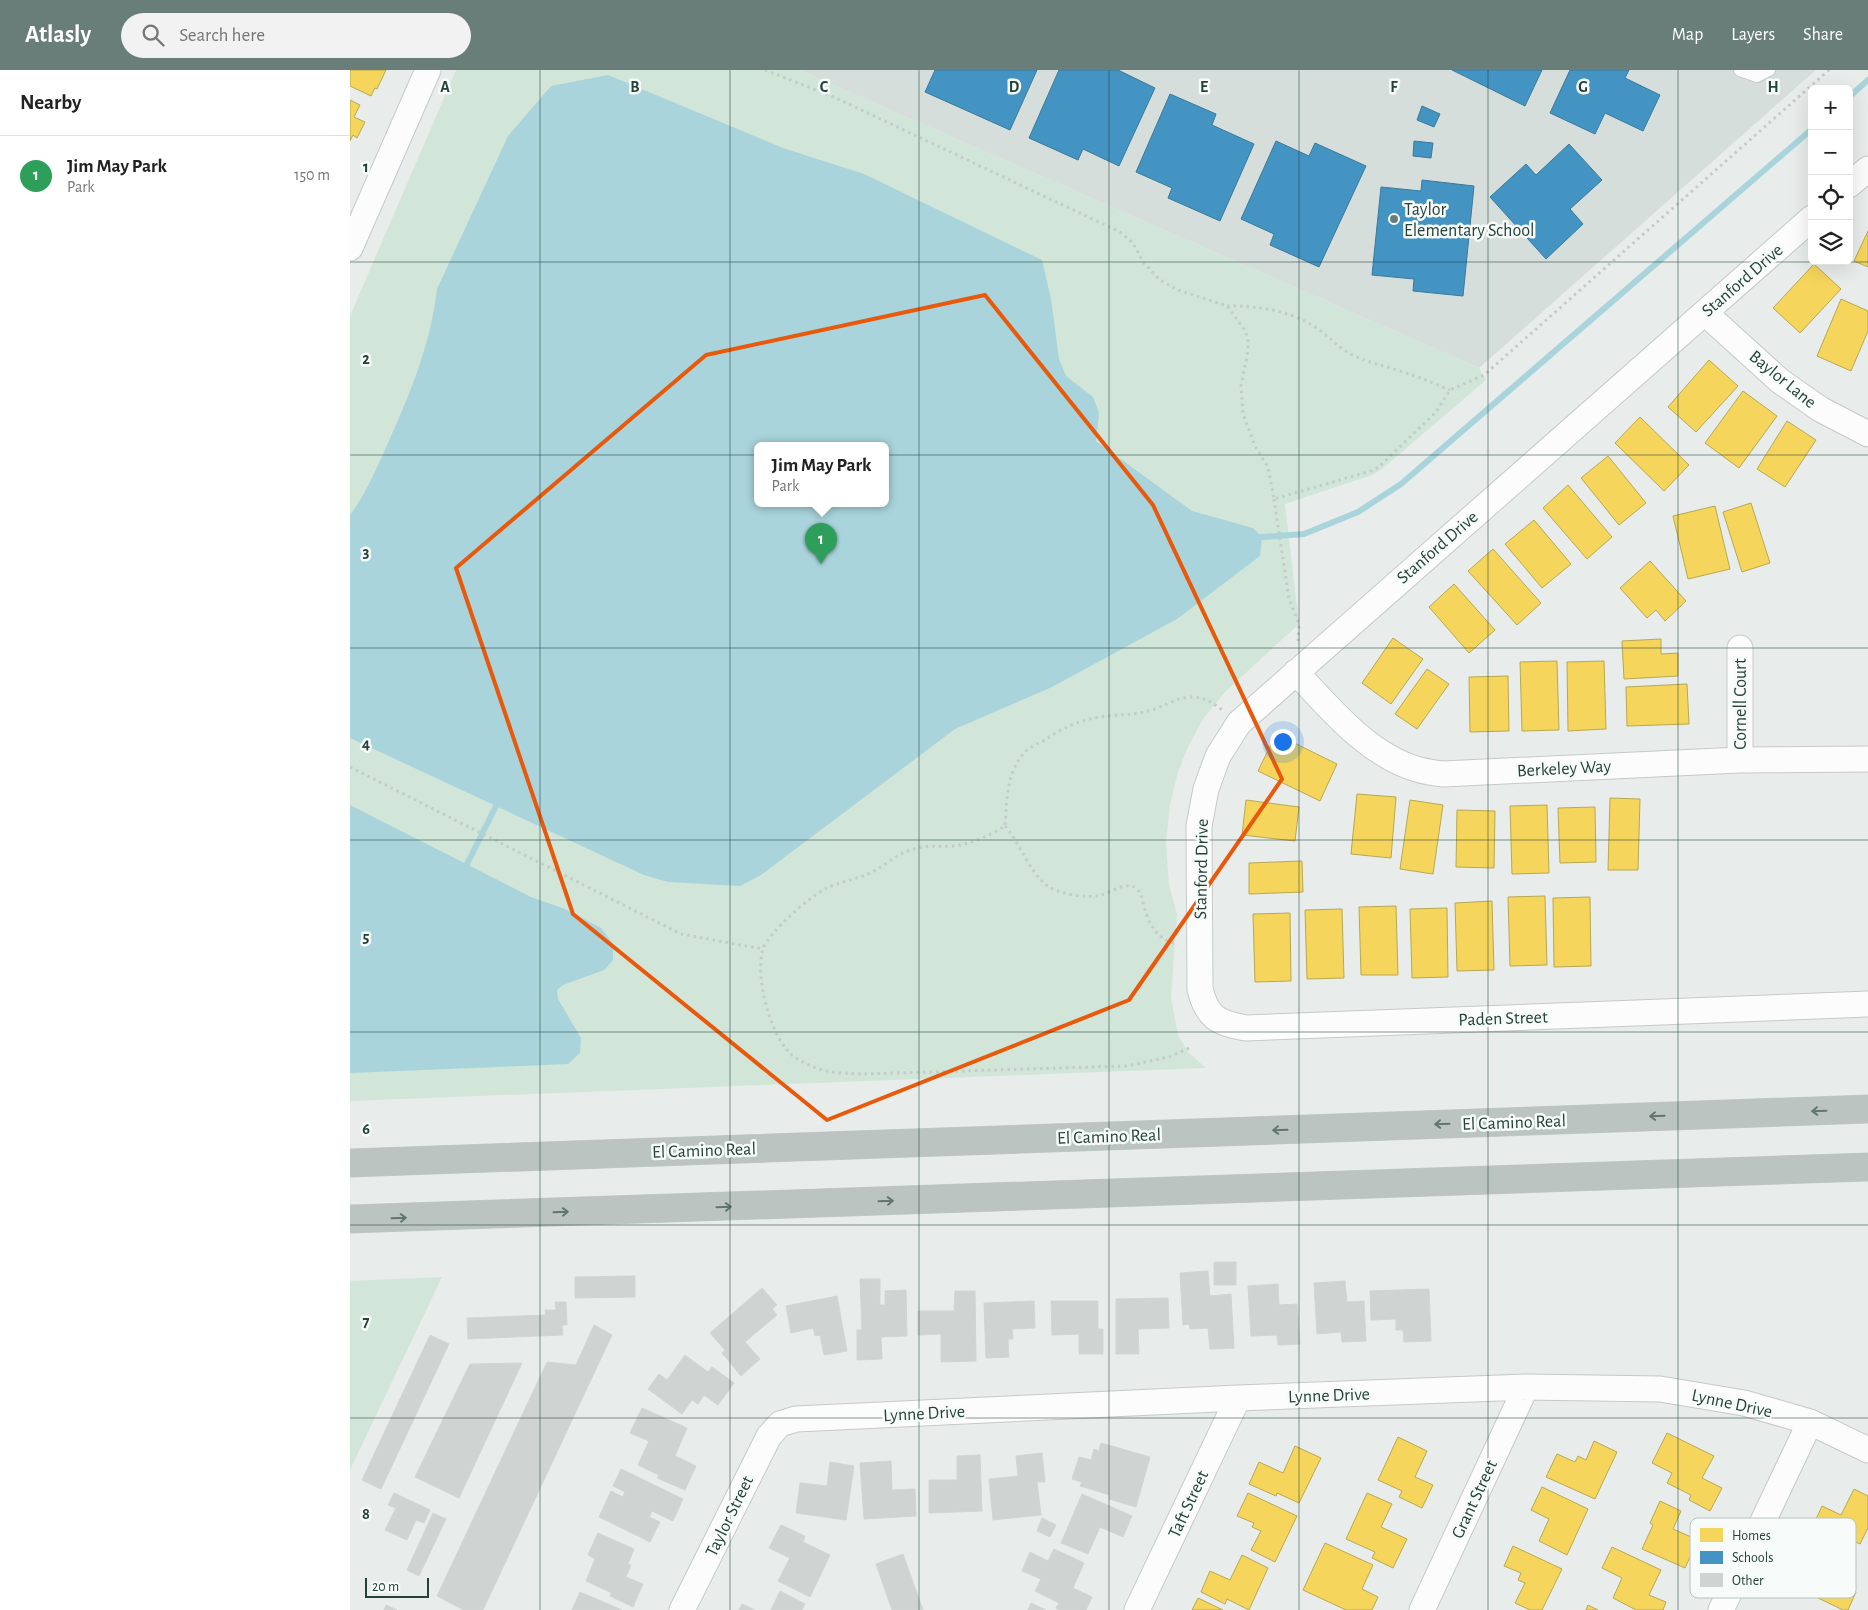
<!DOCTYPE html>
<html lang="en">
<head>
<meta charset="utf-8">
<style>
	:root { --surface:#fff; --page:#f2f2f2; --text:#222; --muted:#767676; --line:#e0e0e0; --accent:#697e78 }
	body { margin:0; font-family:"Alegreya Sans",sans-serif; background:var(--page); color:var(--text) }
	.controls { position:absolute; right:15px; top:15px; display:grid; overflow:hidden; border-radius:8px; box-shadow:0 5px 20px #0002 }
	.controls button { width:45px; height:45px; display:grid; place-items:center; padding:0; border:0; border-bottom:1px solid var(--line); background:var(--surface); color:var(--text); font:25px sans-serif }
	.scale { position:absolute; left:15px; bottom:12px; width:64px; box-sizing:border-box; padding-left:5px; border:2px solid #24423a; border-top:0; font-size:14px; line-height:18px; white-space:nowrap; color:#24423a; -webkit-text-stroke:4px #f7fbf9; paint-order:stroke }
	.you { position:absolute; left:932px; top:671px; width:18px; height:18px; margin:-12px; border:4px solid #fff; border-radius:50%; background:#1a73e8; box-shadow:0 0 0 8px #1a73e833 }
	.badge { display:grid; place-items:center; width:32px; height:32px; border-radius:50%; background:var(--accent); color:#fff; font-size:16px; font-weight:700 }
	.pin { position:absolute; translate:-50% -41px; filter:drop-shadow(0 1px 2px #0008) }
	.pin::after { content:''; position:absolute; top:26px; width:18px; height:15px; background:inherit; clip-path:polygon(0 0,100% 0,50% 100%) }
	.popup { position:absolute; left:404px; top:372px; width:135px; height:65px; box-sizing:border-box; display:grid; place-content:center; border-radius:8px; background:var(--surface); filter:drop-shadow(0 1px 4px #0005); font-size:16px; white-space:nowrap; color:var(--muted) }
	.popup b { font-size:19px; color:var(--text) }
	.popup::after { content:''; position:absolute; left:50%; top:100%; margin-left:-10px; border:10px solid transparent; border-top-color:var(--surface) }
	.list { margin:0; padding:0; list-style:none }
	h2 { display:flex; justify-content:space-between; align-items:center; height:65px; margin:0; padding:0 20px; font-size:21px }
	h2 small { font-size:16px; font-weight:400; color:var(--muted) }
	.list li { display:grid; grid-template-columns:32px 1fr auto; gap:15px; align-items:center; box-sizing:border-box; height:80px; padding:0 20px; border-top:1px solid var(--line) }
	.list b { display:block; font-size:19px; white-space:nowrap }
	.list p { margin:0; font-size:16px; white-space:nowrap; color:var(--muted) }
	.list em { font-size:16px; font-style:normal; color:var(--muted) }
	.icon { flex:none; width:28px; height:28px; fill:none; stroke:currentColor; stroke-width:2; stroke-linecap:round; stroke-linejoin:round }
	.map { position:relative; flex:none; width:1518px; height:1540px; overflow:hidden }
	header { display:flex; align-items:center; gap:30px; box-sizing:border-box; height:70px; padding:0 25px; background:var(--accent); color:#fff }
	header strong { font-size:24px }
	nav { display:flex; gap:28px; margin-inline-start:auto; font-size:18px }
	.search { width:350px; height:45px; background:var(--page); display:flex; align-items:center; gap:12px; box-sizing:border-box; padding:0 18px; border-radius:28px; color:var(--muted); font-size:19px }
	main { display:flex }
	aside { flex:1; background:var(--surface) }
	.map>svg:first-child { display:block }
</style>
</head>
<body>
<header>
<strong>Atlasly</strong>
<div class="search"><svg class="icon" aria-label="search" viewBox="0 0 24 24"><circle cx="10" cy="10" r="6"/><path d="M15 15l6 6"/></svg>Search here</div>
<nav><a>Map</a><a>Layers</a><a>Share</a></nav>
</header>
<main>
<aside>
<h2>Nearby<small></small></h2>
<ul class="list">
<li><span class="badge" style="background:#2e9e5b">1</span><div><b>Jim May Park</b><p>Park</p></div><em>150 m</em></li>
</ul>
</aside>
<div class="map">
<svg width="1518" height="1540" viewBox="0 0 1518 1540">
	<rect width="100%" height="100%" fill="#e8edeb"/>
	<path fill="#d6dedb" d="M449,0H1466L1129,298Z"/>
	<path fill="#d1e6d8" fill-rule="evenodd" d="M106,0H449L1129,298L1136,310L1032,399L1022,405L935,434L949,554L876,621L853,649L838,677L828,702L820,735L816,772L819,815L827,844L821,928L828,965L838,982L856,998L0,1031V246ZM407,375H535V433H407Z
		M92,1207L0,1400V1211Z"/>
	<path fill="#a9d4db" fill-rule="evenodd" d="M258,5L433,78L514,104L692,190L701,229L709,289L716,306L743,327L749,343L746,371L842,441L903,458L912,467L910,486L827,549L702,617L605,659L411,805L390,816L318,812L294,805L0,668V445C17,422 26,399 38,373C60,324 81,273 87,219L158,66L201,16ZM407,375H535V433H407Z
		M0,735L181,827L215,839L251,858L263,874V890L254,900L213,915L207,920L208,929L231,968L230,983L218,994L0,1003Z"/>
	<path fill="#f6d55c" stroke="#b7a952" d="M0,0H36L27,19L25,18L21,26L0,16Z
		M0,30L10,35L4,47L15,52L7,68L3,65L0,71Z
		M1518,161V197L1504,191Z
		M1464,194L1491,219L1450,263L1423,238Z
		M1491,229L1518,241V261L1501,301L1467,286Z
		M1359,290L1388,316L1346,362L1318,337Z
		M1393,321L1427,346L1389,398L1355,373Z
		M1290,347L1339,395L1314,421L1265,373Z
		M1437,351L1466,370L1435,417L1407,399Z
		M1258,386L1296,433L1269,455L1231,408Z
		M1218,415L1262,467L1237,489L1193,438Z
		M1401,433L1420,493L1392,502L1373,442Z
		M1365,436L1380,499L1338,509L1323,446Z
		M1184,450L1221,494L1192,518L1155,474Z
		M1143,479L1191,533L1167,555L1118,501Z
		M1300,491L1336,531L1315,551L1306,540L1297,548L1270,518Z
		M1104,514L1145,560L1119,583L1079,537Z
		M1043,568L1073,589L1041,634L1012,613Z
		M1311,569V584L1328,583V606L1274,609L1272,571Z
		M1207,591L1209,660L1172,661L1170,592Z
		M1254,591L1256,659L1218,661L1217,592Z
		M1077,599L1099,614L1067,659L1045,644Z
		M1158,606L1159,661L1120,662L1119,607Z
		M1337,614L1339,654L1277,656L1276,617Z
		M926,664L987,694L970,731L908,701Z
		M1007,724L1046,727L1041,788L1001,784Z
		M1260,728L1290,729L1288,800H1258Z
		M896,730L949,737L945,771L892,765Z
		M1060,730L1093,735L1083,804L1050,799Z
		M1197,735L1199,803L1162,804L1160,736Z
		M1245,737L1246,792L1210,793L1208,738Z
		M1107,740L1145,741L1144,798L1106,797Z
		M952,791L953,822L899,824V793Z
		M1195,826L1197,895L1160,896L1158,827Z
		M1240,827L1241,896L1204,897L1203,828Z
		M1142,831L1144,900L1107,901L1105,833Z
		M1046,836L1048,905H1011L1009,837Z
		M1097,838L1098,907L1062,908L1060,839Z
		M992,839L994,908L957,909L955,840Z
		M940,843L941,911L905,912L903,844Z
		M1317,1363L1364,1386L1352,1408L1372,1418L1360,1441L1339,1430L1341,1425L1317,1413L1322,1403L1302,1393Z
		M1048,1367L1077,1381L1065,1407L1083,1415L1072,1438L1049,1427L1052,1421L1028,1410Z
		M1244,1371L1267,1382L1245,1429L1196,1407L1207,1384L1225,1392L1228,1386L1236,1390Z
		M945,1376L971,1388L949,1433L927,1423L926,1426L899,1414L909,1392L933,1403Z
		M1192,1417L1238,1439L1217,1485L1189,1471L1199,1449L1181,1440Z
		M1504,1419L1518,1426V1458L1510,1474L1484,1462L1482,1468L1462,1458L1472,1436L1491,1445Z
		M898,1423L947,1446L925,1492L901,1480L911,1461L902,1457L904,1453L887,1446Z
		M1017,1423L1042,1434L1031,1457L1057,1469L1043,1498L1022,1488L1025,1482L996,1469Z
		M1310,1431L1331,1441L1323,1459L1348,1470L1335,1498L1292,1479L1303,1455L1300,1453Z
		M1458,1468L1506,1491L1494,1516L1506,1522L1498,1540H1493L1462,1525L1471,1505L1461,1500L1463,1497L1447,1490Z
		M975,1473L1023,1495L1012,1519L1028,1527L1022,1540H996L953,1520Z
		M1163,1476L1212,1499L1192,1540H1180L1165,1533L1175,1513L1168,1510L1171,1503L1154,1496Z
		M1262,1477L1311,1500L1299,1525L1316,1532L1313,1540H1286L1263,1528L1272,1508L1252,1498Z
		M892,1485L918,1498L899,1540L877,1529L875,1534L851,1522L860,1501L880,1510Z
		M848,1528L873,1540H842Z
		M1238,1535L1248,1540H1236Z"/>
	<path fill="#4393c3" stroke="#3a7b9a" d="M585,0H687L660,60L575,22Z
		M709,0H768L805,18L769,96L733,79L728,90L679,68Z
		M1102,0H1192L1175,36Z
		M1220,0H1279L1275,8L1310,25L1293,61L1255,43L1245,64L1200,43Z
		M820,24L866,44L862,55L904,74L870,151L818,128L822,118L786,102Z
		M1072,36L1090,44L1084,57L1067,50Z
		M926,71L959,86L965,73L1016,96L969,197L920,175L924,164L891,149Z
		M1064,71L1083,73L1081,88L1063,86Z
		M1219,74L1252,110L1220,139L1233,154L1196,189L1140,127L1176,94L1186,105Z
		M1072,110L1124,116L1113,226L1063,221L1064,209L1022,205L1031,117L1071,121Z"/>
	<g fill="none" stroke-linecap="round" stroke-linejoin="round">
		<path stroke="#a9d4db" stroke-width="6" d="M1499,27L1518,10
			M912,467L954,464L1008,442L1051,414L1462,59
			M117,794L146,736"/>
	</g>
	<path fill="#cfd4d2" stroke="#d1d6d4" d="M864,1192H886V1215H864Z
		M858,1201L860,1226L881,1224L884,1278L860,1279L858,1258L840,1259L839,1254L833,1255L830,1203Z
		M285,1206V1227L225,1228V1207Z
		M510,1209H530V1235H535V1221L556,1220L557,1266L531,1267L532,1289L507,1290V1260H512Z
		M995,1211L997,1232L1014,1231L1016,1271L992,1272L991,1262L967,1264L964,1213Z
		M928,1214L929,1235L947,1234L950,1274L928,1275L927,1265L901,1266L898,1216Z
		M412,1218L427,1235L422,1239L427,1245L395,1272L410,1289L391,1306L372,1283L375,1280L360,1263Z
		M1079,1219L1081,1271L1054,1272L1053,1260H1046V1249L1021,1250L1020,1221Z
		M605,1221H625L626,1291L591,1292V1264L568,1265V1241H604Z
		M487,1226L497,1281L474,1285L470,1265L465,1266L463,1258L441,1263L436,1236Z
		M818,1228L819,1258L788,1259L789,1284H766V1229Z
		M684,1231L685,1258L662,1259L663,1269H658L659,1287L636,1288L634,1233Z
		M701,1231H748V1259H753V1284H729V1264L702,1265Z
		M205,1232H216L217,1255H212L213,1265L118,1269L117,1248L196,1245L195,1240H206Z
		M244,1255L262,1265L133,1540H114L87,1526L197,1292L226,1295Z
		M80,1265L99,1274L31,1419L12,1410Z
		M335,1285L358,1302L362,1297L384,1313L368,1335L354,1325L348,1334L342,1330L332,1344L298,1319L309,1304L317,1310Z
		M172,1293L109,1428L65,1407L120,1294Z
		M292,1338L337,1358L325,1386L346,1396L335,1420L307,1408L309,1405L288,1395L299,1371L280,1363Z
		M751,1373L800,1387L786,1437L759,1429L760,1425L730,1416L732,1412L722,1409L729,1387L741,1390L744,1379L749,1381Z
		M692,1383L695,1412H687L691,1445L643,1450L639,1409L668,1406L666,1386Z
		M630,1385L632,1441L579,1443V1410H607V1386Z
		M541,1391L542,1420L565,1419L566,1446L514,1449L510,1393Z
		M480,1392L504,1396L496,1450L446,1443L450,1413L477,1416Z
		M271,1399L333,1429L323,1451L302,1441L299,1447L310,1452L300,1472L249,1447L261,1421L273,1427L275,1422L263,1416Z
		M44,1423L80,1440L74,1453L66,1450L57,1470L35,1460L46,1438L38,1435Z
		M732,1424L782,1446L773,1467L750,1457L738,1484L711,1473Z
		M83,1443L96,1449L69,1506L57,1500Z
		M692,1448L706,1455L700,1467L687,1461Z
		M431,1455L455,1466L453,1472L480,1485L460,1527L428,1511L440,1488L419,1478Z
		M248,1463L284,1479L278,1494L281,1495L276,1507L293,1514L283,1537L260,1526L262,1523L236,1511L245,1489L238,1485Z
		M704,1479L734,1493L723,1518L742,1527L736,1540H710L706,1538L709,1533L685,1521L691,1509L672,1501L680,1482L698,1491Z
		M553,1484L573,1540H542L526,1494Z
		M430,1521L455,1534L452,1540H421Z
		M230,1522L272,1540H222Z
		M681,1533L696,1540H678Z
		M392,1534L405,1540H389Z
		M36,1535L47,1540H34Z"/>
	<g fill="none" stroke-linecap="round" stroke-linejoin="round">
		<g stroke="#c5cac8" stroke-width="14">
			<path id="service" d="M1390,0L1407,6L1419,0"/>
		</g>
		<g stroke="#c5cac8" stroke-width="27">
			<path id="minor" d="M1499,115L1518,99
				M1462,148L889,653L868,686L856,719L849,756L850,919C857,948 868,953 896,958L1518,934
				M0,178L78,0
				M1355,243L1430,311L1470,339L1518,364
				M946,602C979,638 1020,687 1070,700C1077,702 1085,703 1093,704L1390,690L1518,689
				M1390,690V578
				M332,1540L419,1366L430,1354L446,1349L888,1328L1176,1317L1310,1319L1394,1333L1460,1352L1518,1380
				M787,1540L888,1328
				M1072,1540L1176,1317
				M1371,1540L1460,1352"/>
		</g>
		<g stroke="#c3ccc9" stroke-width="29">
			<path id="motorway" d="M0,1093L1518,1039
				M0,1149L1518,1097"/>
		</g>
		<path stroke="#c3ccca" stroke-width="3" stroke-dasharray="2.5 4" stroke-linecap="butt" d="M415,0L486,28L770,162L783,173L793,192L810,210L828,220L877,236L894,259L898,268V281L891,316L893,344L905,376L918,397L924,429L1021,401L1029,397L1086,342L1100,320L1134,305L1479,0
			M877,236C909,236 940,240 968,259C979,267 988,277 999,283C1015,292 1032,295 1050,301C1067,306 1083,313 1100,320
			M924,429L939,529L949,554L948,571
			M0,697L331,864L413,879
			M655,756C671,774 679,803 699,817C710,824 739,829 751,825C762,822 777,810 787,819C791,823 792,828 793,833C798,852 806,871 828,874
			M839,978L819,987L776,996L511,1004C494,1003 474,1003 459,995C452,992 441,986 437,980C419,959 405,906 413,879C419,862 458,828 475,819C488,812 504,810 518,804C534,797 547,783 564,779C577,775 589,777 602,776C621,774 639,766 655,756C657,730 656,704 674,683C679,678 686,674 693,671C708,661 726,651 745,648C762,644 780,646 798,641C812,638 826,627 841,627C854,627 862,632 872,640"/>
		<use href="#service" stroke="#fcfcfc" stroke-width="12"/>
		<use href="#minor" stroke="#fcfcfc" stroke-width="25"/>
		<use href="#motorway" stroke="#bcc4c2" stroke-width="28"/>
	</g>
	<defs><path id="oneway-shaft" d="M-6 0H5M1.5-3L5.5 0L1.5 3" fill="none" stroke-width="1.6" stroke-linecap="round" stroke-linejoin="round" transform="scale(1.25)"/></defs>
	<g stroke="#617670">
		<use href="#oneway-shaft" transform="translate(1469 1041) rotate(178)"/>
		<use href="#oneway-shaft" transform="translate(1307 1046) rotate(178)"/>
		<use href="#oneway-shaft" transform="translate(1092 1054) rotate(178)"/>
		<use href="#oneway-shaft" transform="translate(930 1060) rotate(178)"/>
		<use href="#oneway-shaft" transform="translate(536 1131) rotate(-2)"/>
		<use href="#oneway-shaft" transform="translate(374 1137) rotate(-2)"/>
		<use href="#oneway-shaft" transform="translate(211 1142) rotate(-2)"/>
		<use href="#oneway-shaft" transform="translate(49 1148) rotate(-2)"/>
	</g>
	<path fill="none" stroke="#e8590c" stroke-width="4" stroke-linejoin="round" d="M635,225L803,435L932,709L779,930L477,1050L223,844L106,498L356,285Z"/>
	<path fill="none" stroke="#24423a" stroke-width="1" stroke-opacity="0.55" d="M190,0V1540M380,0V1540M569,0V1540M759,0V1540M949,0V1540M1138,0V1540M1328,0V1540M0,192H1518M0,385H1518M0,578H1518M0,770H1518M0,962H1518M0,1155H1518M0,1348H1518"/>
	<circle fill="#697e78" stroke="#f7fbf9" stroke-width="2" cx="1044" cy="149" r="5"/>
	<g text-anchor="middle" stroke-width="5" stroke-linejoin="round" paint-order="stroke">
		<g font-size="18" fill="#24423a" stroke="#f7fbf9" text-anchor="start">
			<text x="1054" y="145">Taylor<tspan x="1054" dy="21">Elementary School</tspan></text>
		</g>
		<g font-size="18" fill="#24423a" stroke="#f7fbf9">
			<text transform="translate(1392 210) rotate(-41)" y="6">Stanford Drive</text>
			<text transform="translate(1433 309) rotate(39)" y="6">Baylor Lane</text>
			<text transform="translate(1087 477) rotate(-41)" y="6">Stanford Drive</text>
			<text transform="translate(1390 634) rotate(-90)" y="6">Cornell Court</text>
			<text transform="translate(1214 698) rotate(-3)" y="6">Berkeley Way</text>
			<text transform="translate(851 799) rotate(-89)" y="6">Stanford Drive</text>
			<text transform="translate(1153 948) rotate(-2)" y="6">Paden Street</text>
			<text transform="translate(1164 1052) rotate(-2)" y="6">El Camino Real</text>
			<text transform="translate(759 1066) rotate(-2)" y="6">El Camino Real</text>
			<text transform="translate(354 1080) rotate(-2)" y="6">El Camino Real</text>
			<text transform="translate(979 1325) rotate(-2)" y="6">Lynne Drive</text>
			<text transform="translate(1382 1333) rotate(12)" y="6">Lynne Drive</text>
			<text transform="translate(574 1343) rotate(-3)" y="6">Lynne Drive</text>
			<text transform="translate(1124 1429) rotate(-65)" y="6">Grant Street</text>
			<text transform="translate(838 1434) rotate(-65)" y="6">Taft Street</text>
			<text transform="translate(379 1446) rotate(-64)" y="6">Taylor Street</text>
		</g>
	</g>
	<rect x="1340" y="1448" width="166" height="80" rx="8" fill="#f7fbf9" stroke="#b8c4c0" stroke-width="1"/>
	<rect x="1350" y="1458" width="23" height="14" fill="#f6d55c"/>
	<rect x="1350" y="1481" width="23" height="13" fill="#4393c3"/>
	<rect x="1350" y="1503" width="23" height="14" fill="#cfd4d2"/>
	<g font-size="14" fill="#24423a">
		<text x="1382" y="1470">Homes</text>
		<text x="1382" y="1492">Schools</text>
		<text x="1382" y="1515">Other</text>
	</g>
	<g font-size="16" text-anchor="middle" font-weight="bold" fill="#24423a" stroke="#f7fbf9" stroke-width="5" stroke-linejoin="round" paint-order="stroke">
		<text x="95" y="22">A</text>
		<text x="285" y="22">B</text>
		<text x="474" y="22">C</text>
		<text x="664" y="22">D</text>
		<text x="854" y="22">E</text>
		<text x="1044" y="22">F</text>
		<text x="1233" y="22">G</text>
		<text x="1423" y="22">H</text>
		<text x="16" y="102">1</text>
		<text x="16" y="294">2</text>
		<text x="16" y="487">3</text>
		<text x="16" y="679">4</text>
		<text x="16" y="872">5</text>
		<text x="16" y="1064">6</text>
		<text x="16" y="1257">7</text>
		<text x="16" y="1449">8</text>
	</g>
</svg>
<div class="controls">
<button>+</button>
<button>−</button>
<button><svg class="icon" aria-label="locate" viewBox="0 0 24 24"><circle cx="12" cy="12" r="6"/><path d="M12 2v4M12 18v4M2 12h4M18 12h4"/></svg></button>
<button><svg class="icon" aria-label="layers" viewBox="0 0 24 24"><path d="M12 4l9 5-9 5-9-5zM3 14l9 5 9-5"/></svg></button>
</div>
<div class="scale">20 m</div>
<div class="you"></div>
<div class="pin badge" style="left:471px;top:494px;background:#2e9e5b">1</div>
<div class="popup"><b>Jim May Park</b>Park</div>
</div>
</main>
</body>
</html>
